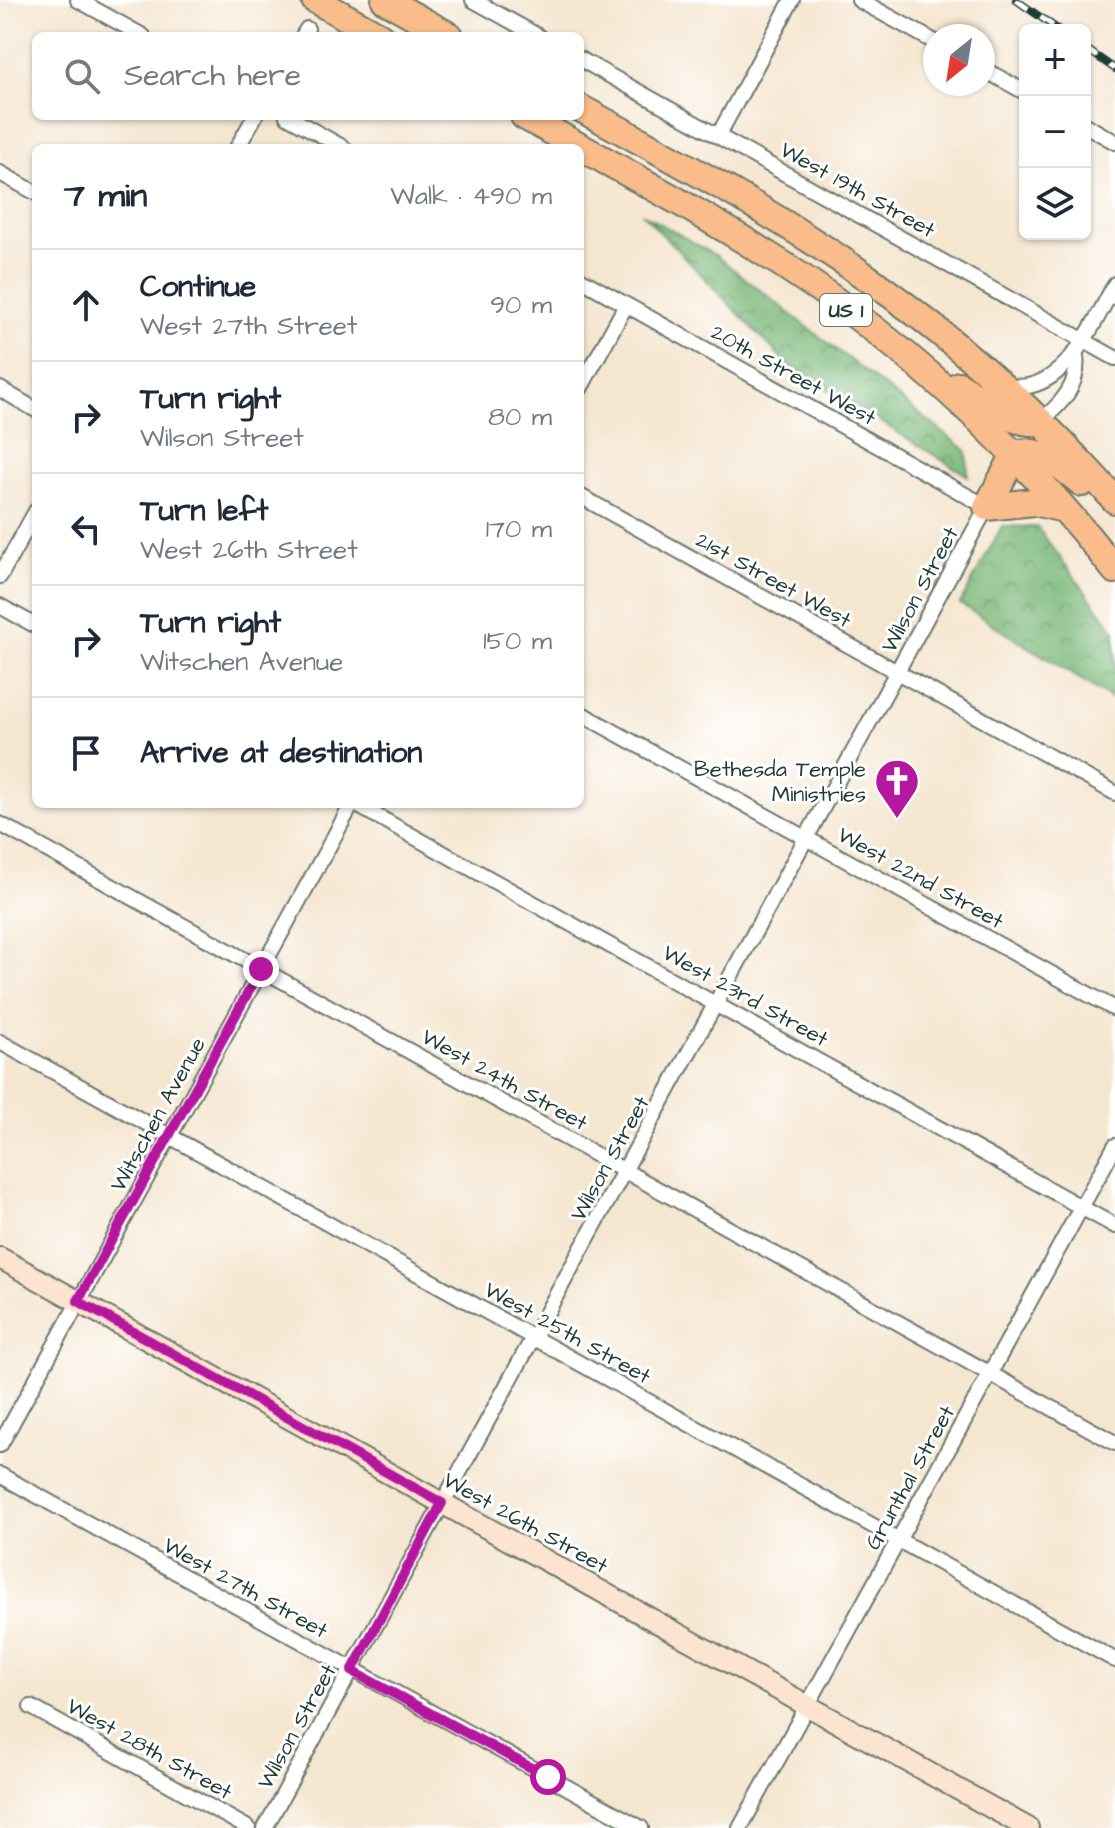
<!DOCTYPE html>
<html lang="en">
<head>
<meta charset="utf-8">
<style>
	:root { --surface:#fff; --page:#f6f6f7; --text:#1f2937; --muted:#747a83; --line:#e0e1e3 }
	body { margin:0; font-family:"Architects Daughter",sans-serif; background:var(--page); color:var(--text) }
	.controls { position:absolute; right:24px; top:24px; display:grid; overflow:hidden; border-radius:12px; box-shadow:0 2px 6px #0004 }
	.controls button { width:72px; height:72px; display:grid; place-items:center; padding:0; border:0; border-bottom:2px solid var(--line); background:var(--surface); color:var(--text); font:40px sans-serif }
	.compass { position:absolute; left:923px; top:24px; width:72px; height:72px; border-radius:50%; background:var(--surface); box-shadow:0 2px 6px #0004; rotate:210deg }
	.stop { position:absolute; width:24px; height:24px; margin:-18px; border:6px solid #b5179e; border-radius:50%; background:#fff }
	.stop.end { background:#b5179e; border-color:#fff; box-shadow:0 2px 8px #0008 }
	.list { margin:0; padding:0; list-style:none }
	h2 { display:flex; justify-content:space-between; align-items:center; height:104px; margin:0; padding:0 32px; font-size:34px }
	h2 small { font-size:26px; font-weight:400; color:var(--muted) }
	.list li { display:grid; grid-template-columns:52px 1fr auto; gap:24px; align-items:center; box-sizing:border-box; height:112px; padding:0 32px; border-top:2px solid var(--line) }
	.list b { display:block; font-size:30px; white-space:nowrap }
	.list p { margin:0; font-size:26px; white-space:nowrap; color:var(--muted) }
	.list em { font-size:26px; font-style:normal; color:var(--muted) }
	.icon { flex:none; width:44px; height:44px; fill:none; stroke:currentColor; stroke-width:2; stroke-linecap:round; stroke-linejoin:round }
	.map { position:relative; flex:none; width:1115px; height:1828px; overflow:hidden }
	.search { position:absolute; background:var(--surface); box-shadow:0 2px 6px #0004; left:32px; top:32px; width:552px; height:88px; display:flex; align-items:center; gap:20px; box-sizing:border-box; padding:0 28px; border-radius:12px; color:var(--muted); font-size:30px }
	.panel { position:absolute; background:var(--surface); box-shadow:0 2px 6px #0004; left:32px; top:144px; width:552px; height:664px; border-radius:12px }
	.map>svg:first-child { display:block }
</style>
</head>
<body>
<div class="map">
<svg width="1115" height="1828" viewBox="0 0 1115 1828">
	<defs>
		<pattern id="forest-crowns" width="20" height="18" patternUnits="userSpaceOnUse" patternTransform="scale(2)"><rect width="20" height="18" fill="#7ab878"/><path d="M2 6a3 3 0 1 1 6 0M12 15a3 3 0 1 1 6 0" fill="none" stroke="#639763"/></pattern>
	</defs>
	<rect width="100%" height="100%" fill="#fff"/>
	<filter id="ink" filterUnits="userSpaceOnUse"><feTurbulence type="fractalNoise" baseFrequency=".0125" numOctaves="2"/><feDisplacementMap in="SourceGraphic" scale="16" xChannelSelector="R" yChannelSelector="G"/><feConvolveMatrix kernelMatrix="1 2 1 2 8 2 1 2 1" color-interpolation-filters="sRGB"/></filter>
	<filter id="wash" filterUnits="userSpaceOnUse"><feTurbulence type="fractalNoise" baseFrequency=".006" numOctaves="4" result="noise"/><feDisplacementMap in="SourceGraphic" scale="32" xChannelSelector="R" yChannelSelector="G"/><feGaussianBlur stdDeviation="1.8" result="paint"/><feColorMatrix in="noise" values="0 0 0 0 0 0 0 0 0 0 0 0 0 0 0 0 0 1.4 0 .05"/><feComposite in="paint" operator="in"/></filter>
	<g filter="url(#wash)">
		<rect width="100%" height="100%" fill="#f5e6d0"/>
		<path fill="url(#forest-crowns)" stroke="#4c7a56" stroke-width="2" d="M642,213L715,255L967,451L968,476L787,364Z
			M1002,526L1037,527L1115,631V701L960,604Z"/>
	</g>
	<g filter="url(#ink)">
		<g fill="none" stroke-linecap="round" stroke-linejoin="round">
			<g stroke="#6a786b" stroke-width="18">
				<path id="street" d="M78,0L143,36
					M473,0L538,36
					M859,0L935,42
					M303,36L307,29
					M580,59L1115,358
					M983,69L1025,92
					M287,116L344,148
					M1085,125L1115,142
					M718,136L792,0
					M237,148L255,116
					M0,173L36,193
					M1004,385C1062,400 1093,324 1115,284
					M0,389L36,410
					M580,389L626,305
					M1040,422C1061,404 1080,385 1076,356
					M580,496L1115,793
					M0,576L36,511
					M0,606L36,626
					M580,713L1115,1009
					M355,804L1115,1226
					M0,824L1115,1443
					M0,1042L1115,1660
					M0,1445L352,804
					M0,1475L641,1828
					M31,1707L248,1828
					M265,1828L987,507L580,279
					M740,1828L1115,1146"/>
			</g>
			<g stroke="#6a786b" stroke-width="24">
				<path id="secondary" d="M0,1258L1028,1828"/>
			</g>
			<g stroke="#6a786b" stroke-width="30">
				<path id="highway" d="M315,0L380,36
					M385,0L450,36
					M580,108C679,162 780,216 872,281C961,344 1043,419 1115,500
					M524,116C611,164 698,210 782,264C909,346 1022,452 1115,570
					M959,385C984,401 1009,425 1040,422
					M987,507L1015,454C1041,446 1062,468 1082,483
					M987,507L1034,502L1064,509"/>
			</g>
			<use href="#street" stroke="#fff" stroke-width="14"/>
			<use href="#secondary" stroke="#fde4d0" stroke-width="20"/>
			<use href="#highway" stroke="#f9bc8a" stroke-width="26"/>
			<g stroke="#1f3d34" stroke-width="8">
				<path id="rail" d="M1016,0L1059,30
					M1085,48L1115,69"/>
			</g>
			<use href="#rail" stroke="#fff" stroke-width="5" stroke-dasharray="15" stroke-linecap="butt"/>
		</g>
	</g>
	<g fill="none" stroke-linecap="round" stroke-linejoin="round" filter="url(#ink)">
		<path stroke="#b5179e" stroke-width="10" d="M261,969L78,1301L442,1503L352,1671L548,1777"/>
	</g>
	<defs>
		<g id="church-pin" transform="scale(2.3)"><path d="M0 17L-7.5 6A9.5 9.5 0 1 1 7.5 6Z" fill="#b5179e" stroke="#fff"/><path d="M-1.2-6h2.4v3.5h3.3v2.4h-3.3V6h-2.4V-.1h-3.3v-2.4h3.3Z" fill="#fff"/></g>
	</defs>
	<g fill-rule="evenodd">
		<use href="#church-pin" x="897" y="781"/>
	</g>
	<g text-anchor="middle" stroke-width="6" stroke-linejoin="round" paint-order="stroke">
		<rect fill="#fff" stroke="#627771" stroke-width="2" x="820" y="294" width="52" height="32" rx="6"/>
		<g font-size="20" font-weight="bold" fill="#1f3d34">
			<text x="846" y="317">US 1</text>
		</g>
		<g font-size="22" fill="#1f3d34" stroke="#fff">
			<text transform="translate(858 189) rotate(29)" y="8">West 19th Street</text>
			<text transform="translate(794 374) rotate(29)" y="8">20th Street West</text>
			<text transform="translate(774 579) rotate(29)" y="8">21st Street West</text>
			<text transform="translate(919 589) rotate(-62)" y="8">Wilson Street</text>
			<text transform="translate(921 877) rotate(29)" y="8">West 22nd Street</text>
			<text transform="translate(746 995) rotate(29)" y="8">West 23rd Street</text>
			<text transform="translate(505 1079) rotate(29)" y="8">West 24th Street</text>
			<text transform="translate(157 1114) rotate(-61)" y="8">Witschen Avenue</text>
			<text transform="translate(609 1158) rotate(-61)" y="8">Wilson Street</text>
			<text transform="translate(568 1332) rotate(29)" y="8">West 25th Street</text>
			<text transform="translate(909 1477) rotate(-61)" y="8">Grunthal Street</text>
			<text transform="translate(526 1522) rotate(29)" y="8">West 26th Street</text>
			<text transform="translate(246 1587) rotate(29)" y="8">West 27th Street</text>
			<text transform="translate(296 1726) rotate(-61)" y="8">Wilson Street</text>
			<text transform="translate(150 1748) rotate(29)" y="8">West 28th Street</text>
		</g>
		<g font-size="22" fill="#1f3d34" stroke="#fff" text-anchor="end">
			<text x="866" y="776">Bethesda Temple<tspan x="866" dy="25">Ministries</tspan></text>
		</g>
	</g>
</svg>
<div class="controls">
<button>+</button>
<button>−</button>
<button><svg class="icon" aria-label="layers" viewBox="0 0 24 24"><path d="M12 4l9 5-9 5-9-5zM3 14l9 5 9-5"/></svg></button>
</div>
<svg class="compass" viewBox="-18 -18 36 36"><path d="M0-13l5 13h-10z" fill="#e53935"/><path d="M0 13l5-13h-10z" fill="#747a83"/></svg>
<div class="stop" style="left:548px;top:1777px"></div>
<div class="stop end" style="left:261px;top:969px"></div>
<div class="search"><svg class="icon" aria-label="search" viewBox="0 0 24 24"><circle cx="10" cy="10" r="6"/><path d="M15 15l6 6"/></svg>Search here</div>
<section class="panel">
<h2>7 min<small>Walk · 490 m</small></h2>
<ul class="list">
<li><svg class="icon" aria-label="ahead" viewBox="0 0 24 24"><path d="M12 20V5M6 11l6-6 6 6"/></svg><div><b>Continue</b><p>West 27th Street</p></div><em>90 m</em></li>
<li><svg class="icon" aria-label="right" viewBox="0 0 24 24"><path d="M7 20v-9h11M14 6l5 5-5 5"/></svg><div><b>Turn right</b><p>Wilson Street</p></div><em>80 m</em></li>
<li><svg class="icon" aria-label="left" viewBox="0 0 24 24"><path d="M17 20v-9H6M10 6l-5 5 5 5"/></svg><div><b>Turn left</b><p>West 26th Street</p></div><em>170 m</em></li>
<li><svg class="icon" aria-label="right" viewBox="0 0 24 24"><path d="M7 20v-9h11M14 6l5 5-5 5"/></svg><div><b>Turn right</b><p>Witschen Avenue</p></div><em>150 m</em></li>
<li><svg class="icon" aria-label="arrive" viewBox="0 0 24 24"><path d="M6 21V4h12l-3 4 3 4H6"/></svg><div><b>Arrive at destination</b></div></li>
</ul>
</section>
</div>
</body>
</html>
